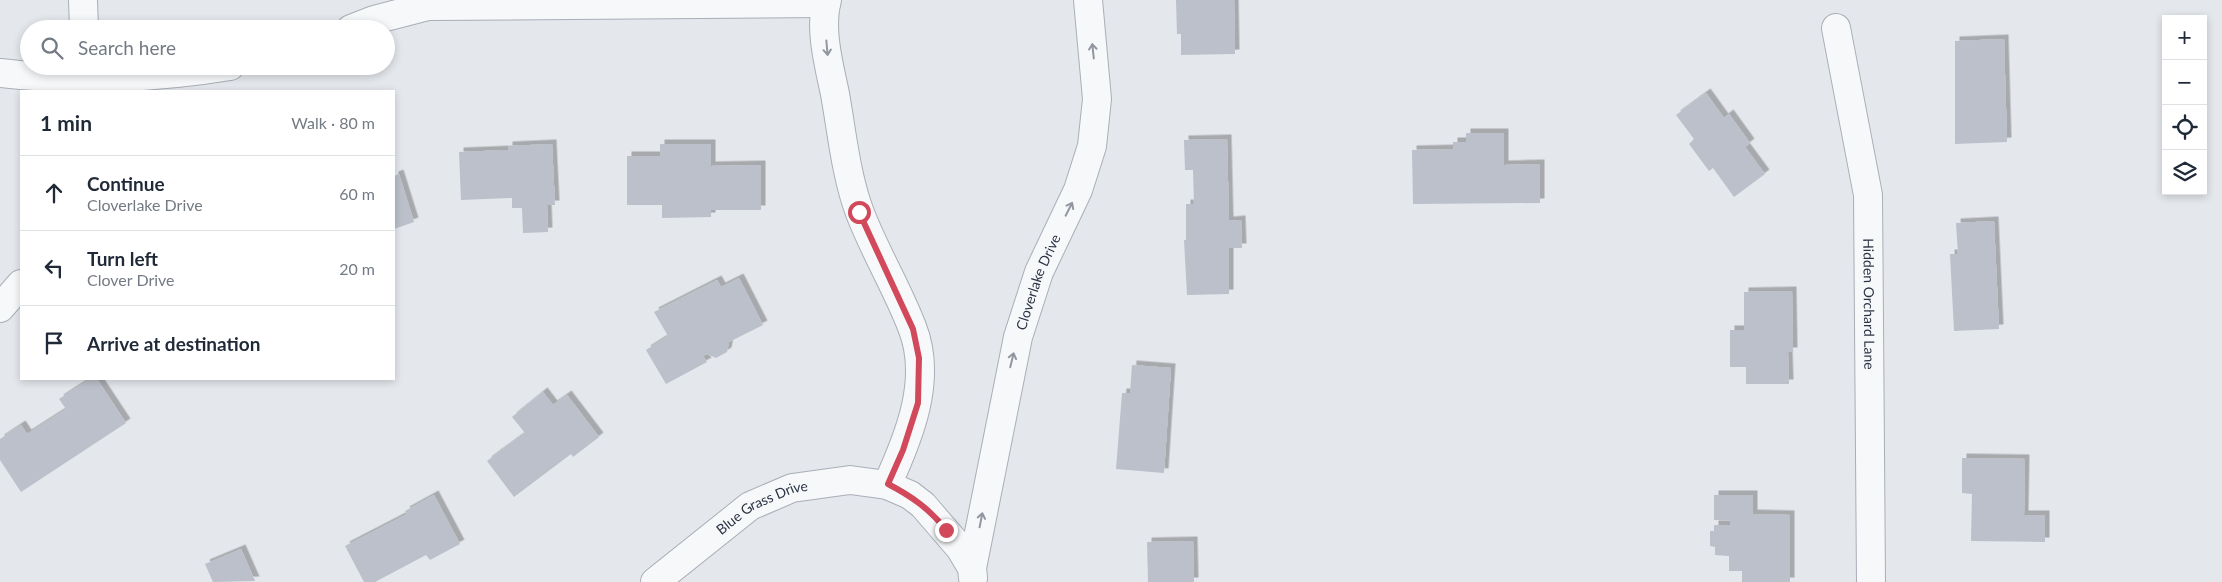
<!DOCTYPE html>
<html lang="en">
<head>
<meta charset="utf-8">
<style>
	:root { --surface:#fff; --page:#f2f2f3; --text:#1f2937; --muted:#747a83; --line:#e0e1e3 }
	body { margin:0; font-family:Lato,sans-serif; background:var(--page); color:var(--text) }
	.controls { position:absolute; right:15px; top:15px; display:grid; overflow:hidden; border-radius:0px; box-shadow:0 2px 8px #0003 }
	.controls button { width:45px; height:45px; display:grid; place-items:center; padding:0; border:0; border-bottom:1px solid var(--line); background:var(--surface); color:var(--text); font:25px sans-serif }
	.stop { position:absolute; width:15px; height:15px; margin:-11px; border:4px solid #d1495b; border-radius:50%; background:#fff }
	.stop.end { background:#d1495b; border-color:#fff; box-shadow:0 1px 5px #0008 }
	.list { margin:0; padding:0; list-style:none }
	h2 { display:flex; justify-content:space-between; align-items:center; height:65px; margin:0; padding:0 20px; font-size:21px }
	h2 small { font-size:16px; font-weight:400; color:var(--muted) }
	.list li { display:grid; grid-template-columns:32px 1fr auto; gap:15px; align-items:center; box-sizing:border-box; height:75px; padding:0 20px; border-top:1px solid var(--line) }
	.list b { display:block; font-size:19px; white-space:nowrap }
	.list p { margin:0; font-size:16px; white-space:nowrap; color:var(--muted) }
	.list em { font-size:16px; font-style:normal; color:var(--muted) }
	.icon { flex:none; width:28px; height:28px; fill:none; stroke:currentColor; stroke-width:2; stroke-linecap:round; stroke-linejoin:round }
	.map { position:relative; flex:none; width:2222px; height:582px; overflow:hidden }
	.search { position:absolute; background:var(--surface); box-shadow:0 2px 8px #0003; left:20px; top:20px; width:375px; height:55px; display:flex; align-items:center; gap:12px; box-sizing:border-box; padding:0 18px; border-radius:28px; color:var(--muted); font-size:19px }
	.panel { position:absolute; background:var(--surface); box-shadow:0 2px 8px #0003; left:20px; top:90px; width:375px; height:290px; border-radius:0px }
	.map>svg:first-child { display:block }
</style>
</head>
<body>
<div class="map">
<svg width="2222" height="582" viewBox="0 0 2222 582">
	<defs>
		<filter id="shadow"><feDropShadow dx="4.5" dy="-4.5" stdDeviation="0" flood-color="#0004"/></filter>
	</defs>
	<rect width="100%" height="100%" fill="#e4e7ec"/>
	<path fill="#bbc0ca" filter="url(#shadow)" d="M1176,0H1234L1235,54L1181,55V34H1177Z
		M2004,39L2007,142L1955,144V41Z
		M1706,93L1724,118L1729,114L1750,143L1745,147L1765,174L1734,197L1713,168L1709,171L1689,144L1694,139L1676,115Z
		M1466,133H1504V165L1540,164V203L1413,204L1412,150L1453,149V142H1466Z
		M1227,139L1229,221L1241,220L1242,248H1229V294L1187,295L1184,240H1186V204H1194L1193,170H1185L1184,140Z
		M552,144L555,205H547L548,232L523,233L522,208H512V198L461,200L459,152L508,150V146Z
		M660,144H711V166L761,165V210H711V217L662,218V205H627V156H660Z
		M399,174L414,222L394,229V176Z
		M1994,221L1999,329L1954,331L1950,254H1958L1956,223Z
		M739,278L763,325L729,342L727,352L716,358L707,354L703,356L707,362L666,384L646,350L668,336L654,312L717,280L721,287Z
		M1792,291L1793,352H1788L1789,384H1746V367H1730V330H1744V292Z
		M1132,365L1171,368L1164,473L1116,469L1122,393H1130Z
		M90,379H97L126,423L21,492L0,460V439L21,425L27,434L66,409L59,399Z
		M543,392L553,405L567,395L599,437L573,457L571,454L514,497L487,461L525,433L512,417Z
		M1962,458L2025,459L2024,515H2045V542L1971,541L1972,494L1962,493Z
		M434,495L460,544L430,560L426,555L375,582H364L345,546L407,514L405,511Z
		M1714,495H1753V514L1790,515V582H1742V571H1729V556L1715,555V547L1710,546V531H1714V525H1730V520H1714Z
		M1193,541L1194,582H1148L1147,542Z
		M241,549L255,581L213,582L205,564Z"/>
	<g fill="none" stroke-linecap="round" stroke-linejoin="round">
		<g stroke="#a9aeb7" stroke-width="30">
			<g id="street">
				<path d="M83,0L84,29"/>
				<path d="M827,0C819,29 829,65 835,94C842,133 846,176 860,213C875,252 897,288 912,327C933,379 909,437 887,485"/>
				<path id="s1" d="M1836,28L1868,195L1871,582"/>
				<path d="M351,29L374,20L428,6L826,3"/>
				<path d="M0,73C73,82 158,78 230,66"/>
				<path d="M0,308L21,284"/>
				<path id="s2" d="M972,568L1018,337L1039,272L1078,190L1092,146L1097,99L1088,0"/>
				<path id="s3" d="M655,582L750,506L792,488L850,480L887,485L910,495L923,505L960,548L972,568L973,578"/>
			</g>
		</g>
		<use href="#street" stroke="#f7f8fa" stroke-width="28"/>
	</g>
	<defs><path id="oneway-shaft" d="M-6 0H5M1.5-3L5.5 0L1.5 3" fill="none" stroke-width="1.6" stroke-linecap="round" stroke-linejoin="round" transform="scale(1.25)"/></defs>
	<g stroke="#9196a0">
		<use href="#oneway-shaft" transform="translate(827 48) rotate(85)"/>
		<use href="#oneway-shaft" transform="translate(1093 51) rotate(-96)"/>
		<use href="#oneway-shaft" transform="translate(1069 209) rotate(-63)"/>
		<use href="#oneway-shaft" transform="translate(1012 360) rotate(-76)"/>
		<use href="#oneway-shaft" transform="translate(981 520) rotate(-79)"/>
	</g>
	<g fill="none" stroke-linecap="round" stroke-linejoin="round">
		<path stroke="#d1495b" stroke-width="6" d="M859,212L913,329L919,358L918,403L903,450L888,484C911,496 930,509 946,530"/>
	</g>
	<g text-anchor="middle" stroke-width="4" stroke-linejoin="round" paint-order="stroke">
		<g font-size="14" fill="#2b3445" stroke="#f4f6f9">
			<text dy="5" stroke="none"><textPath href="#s2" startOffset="294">Cloverlake Drive</textPath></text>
			<text dy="5" stroke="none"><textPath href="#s1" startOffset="279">Hidden Orchard Lane</textPath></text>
			<text dy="5" stroke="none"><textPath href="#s3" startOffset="132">Blue Grass Drive</textPath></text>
		</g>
	</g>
</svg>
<div class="controls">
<button>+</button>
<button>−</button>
<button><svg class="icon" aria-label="locate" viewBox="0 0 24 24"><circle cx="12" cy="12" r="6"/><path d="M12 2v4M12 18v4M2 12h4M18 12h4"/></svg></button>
<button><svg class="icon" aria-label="layers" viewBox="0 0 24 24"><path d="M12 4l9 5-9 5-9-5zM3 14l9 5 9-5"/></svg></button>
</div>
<div class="stop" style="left:859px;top:212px"></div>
<div class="stop end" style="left:946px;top:530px"></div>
<div class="search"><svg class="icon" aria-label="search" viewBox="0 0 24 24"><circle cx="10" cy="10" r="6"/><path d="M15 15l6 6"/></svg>Search here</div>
<section class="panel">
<h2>1 min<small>Walk · 80 m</small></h2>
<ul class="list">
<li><svg class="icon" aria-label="ahead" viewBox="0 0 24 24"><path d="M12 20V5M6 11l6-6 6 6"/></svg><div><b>Continue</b><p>Cloverlake Drive</p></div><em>60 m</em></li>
<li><svg class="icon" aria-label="left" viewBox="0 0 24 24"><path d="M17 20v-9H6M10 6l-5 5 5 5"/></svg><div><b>Turn left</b><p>Clover Drive</p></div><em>20 m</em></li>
<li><svg class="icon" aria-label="arrive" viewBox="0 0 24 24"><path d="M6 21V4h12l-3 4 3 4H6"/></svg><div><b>Arrive at destination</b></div></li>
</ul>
</section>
</div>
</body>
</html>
